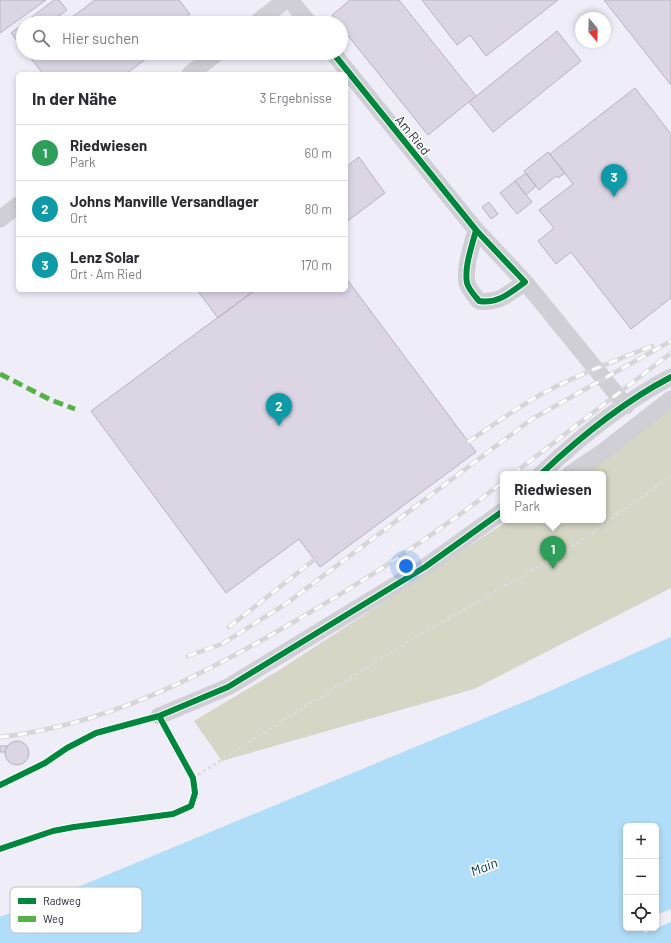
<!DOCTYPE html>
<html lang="de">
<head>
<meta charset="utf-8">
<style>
	:root { --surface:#fff; --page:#f7f7f7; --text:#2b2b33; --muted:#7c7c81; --line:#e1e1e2; --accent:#0f766e }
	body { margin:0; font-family:Barlow,sans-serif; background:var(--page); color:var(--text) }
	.controls { position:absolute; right:12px; bottom:12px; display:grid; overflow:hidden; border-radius:6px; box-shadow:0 2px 6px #0003 }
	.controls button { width:36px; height:36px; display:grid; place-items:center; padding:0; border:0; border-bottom:1px solid var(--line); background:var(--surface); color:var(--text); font:20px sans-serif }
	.compass { position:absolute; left:575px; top:12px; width:36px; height:36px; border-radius:50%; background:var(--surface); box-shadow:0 2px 6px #0003; rotate:161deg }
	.you { position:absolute; left:406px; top:566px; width:14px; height:14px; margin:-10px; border:3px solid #fff; border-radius:50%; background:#1a73e8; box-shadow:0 0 0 6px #1a73e833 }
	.badge { display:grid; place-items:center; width:26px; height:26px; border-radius:50%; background:var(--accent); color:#fff; font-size:13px; font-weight:700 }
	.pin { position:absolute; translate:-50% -33px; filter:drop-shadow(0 1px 2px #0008) }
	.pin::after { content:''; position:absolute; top:21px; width:14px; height:12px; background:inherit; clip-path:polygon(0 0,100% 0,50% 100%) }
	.popup { position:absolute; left:500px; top:471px; width:106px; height:52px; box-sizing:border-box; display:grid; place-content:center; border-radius:6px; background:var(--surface); filter:drop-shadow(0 1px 3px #0005); font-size:13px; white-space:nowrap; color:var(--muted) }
	.popup b { font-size:15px; color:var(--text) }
	.popup::after { content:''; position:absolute; left:50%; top:100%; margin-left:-8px; border:8px solid transparent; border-top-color:var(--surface) }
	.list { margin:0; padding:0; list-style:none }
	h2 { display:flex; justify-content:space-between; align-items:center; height:52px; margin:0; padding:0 16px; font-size:17px }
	h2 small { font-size:13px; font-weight:400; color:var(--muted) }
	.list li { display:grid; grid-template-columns:26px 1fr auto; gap:12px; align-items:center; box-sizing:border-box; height:56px; padding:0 16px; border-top:1px solid var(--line) }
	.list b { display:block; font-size:15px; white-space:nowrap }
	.list p { margin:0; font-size:13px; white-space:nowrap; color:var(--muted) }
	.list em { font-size:13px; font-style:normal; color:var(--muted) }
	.icon { flex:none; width:22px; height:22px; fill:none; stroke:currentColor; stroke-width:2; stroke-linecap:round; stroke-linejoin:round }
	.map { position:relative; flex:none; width:671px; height:943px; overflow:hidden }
	.search { position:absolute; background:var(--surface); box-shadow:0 2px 6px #0003; left:16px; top:16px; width:332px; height:44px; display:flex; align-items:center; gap:10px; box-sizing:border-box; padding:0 14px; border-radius:22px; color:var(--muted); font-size:15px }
	.panel { position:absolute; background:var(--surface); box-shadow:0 2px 6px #0003; left:16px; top:72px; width:332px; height:220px; border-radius:6px }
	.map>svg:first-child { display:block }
</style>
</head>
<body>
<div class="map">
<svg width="671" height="943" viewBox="0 0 671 943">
	<rect width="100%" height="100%" fill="#eeedf8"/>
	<path fill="#d5d6c5" d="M671,405V588L474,689L222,761L194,721L281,669L509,520H603V474H577Z"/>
	<path fill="#b0ddf7" d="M671,637V909L656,915V826H626V928H639L645,933L671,922V943H0V917L61,894L543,694Z"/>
	<path fill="#dbd5e4" stroke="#b9b3c0" d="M0,0H46L0,33Z
		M54,0H59L67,10L49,23H24Z
		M95,0H179L190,14L179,23H64Z
		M350,0H399L476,96L428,135L341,27V23H338L332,15Z
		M422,0H558L486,56L470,35L457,45Z
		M604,0H671V85Z
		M23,24V48L11,33Z
		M557,31L581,61L493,132L469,102Z
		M27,53H154L126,74H43Z
		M635,88L671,134V298L631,329L571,252L556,264L538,241L554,228L539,210L573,184L550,154Z
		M548,152L565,173L558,178L556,176L539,190L524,171Z
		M359,157L385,193L346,222V167Z
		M526,173L536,186L526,195L515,181Z
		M515,181L532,202L517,214L500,193Z
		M489,202L498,214L491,219L482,207Z
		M346,278L476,452L320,567L299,539L226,593L91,411L255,290H346Z
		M197,290H255L218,318Z
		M5 753a12 12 0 1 1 24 0a12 12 0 1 1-24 0Z
		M0,746H7L5,752H0Z"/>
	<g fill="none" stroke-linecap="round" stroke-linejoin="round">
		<path stroke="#dbdbde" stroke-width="2.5" stroke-dasharray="3 3" stroke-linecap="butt" d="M193,778L394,650L569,549L671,476"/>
		<path stroke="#d0cfd5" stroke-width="17" d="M290,0L309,23
			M256,23L286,0
			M333,53L476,230L525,282C510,293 498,304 479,301C475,296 469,290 467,283C464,267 472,246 476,230
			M190,74L217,53
			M0,219L18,205
			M525,282L626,406
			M541,474C580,437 623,402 671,377
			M570,474L604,451L671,399
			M159,716L228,687L425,567L503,511"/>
		<g stroke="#d6d6d9" stroke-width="4.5">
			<path id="rail" d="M468,442C496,423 523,403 553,388C585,372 619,359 652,346
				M513,474L671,353
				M229,627L314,560
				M188,656L222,644L287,603L532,419L671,341
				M0,737C106,725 199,677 290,624C364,582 436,534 503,482"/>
		</g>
		<use href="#rail" stroke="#fff" stroke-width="3" stroke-dasharray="9" stroke-linecap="butt"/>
		<path stroke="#56b246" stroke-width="5" stroke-dasharray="10 5" stroke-linecap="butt" d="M0,374L51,400L75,409"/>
		<g stroke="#fff" stroke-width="8">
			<path id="cycleway" d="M333,53L476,230L525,282C510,293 498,304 479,301C475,296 469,290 467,283C464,267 472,246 476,230
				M541,474C580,437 623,402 671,377
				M0,785L45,763L67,748L96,733L159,716L228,687L425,567L503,511
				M0,849L53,831L74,827L173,814L191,806L195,793L193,778L159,716"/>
		</g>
		<use href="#cycleway" stroke="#00873e" stroke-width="6"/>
	</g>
	<g text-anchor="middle" stroke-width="3.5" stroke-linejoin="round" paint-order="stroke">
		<g font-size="13" fill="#2b273b" stroke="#fff">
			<text transform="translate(413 135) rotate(51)" y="5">Am Ried</text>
		</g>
		<g font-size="14" font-style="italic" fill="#003950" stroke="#fff">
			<text transform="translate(484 867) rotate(-22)" y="5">Main</text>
		</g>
	</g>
	<rect x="10" y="887" width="132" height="46" rx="6" fill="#fff" stroke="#bfbec4" stroke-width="1"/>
	<rect x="18" y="898" width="18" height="6" fill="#00873e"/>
	<rect x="18" y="916" width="18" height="6" fill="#56b246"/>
	<g font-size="11" fill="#2b273b">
		<text x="43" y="905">Radweg</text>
		<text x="43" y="923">Weg</text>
	</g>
</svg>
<div class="controls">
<button>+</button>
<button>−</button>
<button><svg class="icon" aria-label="locate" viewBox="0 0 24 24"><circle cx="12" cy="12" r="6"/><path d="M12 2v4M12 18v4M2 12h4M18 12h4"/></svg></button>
</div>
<svg class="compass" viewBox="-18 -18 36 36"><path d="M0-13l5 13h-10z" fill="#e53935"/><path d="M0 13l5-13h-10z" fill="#7c7c81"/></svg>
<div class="you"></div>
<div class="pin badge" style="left:553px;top:569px;background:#2e9e5b">1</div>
<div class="popup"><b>Riedwiesen</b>Park</div>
<div class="pin badge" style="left:279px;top:426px;background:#0f9aa8">2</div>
<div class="pin badge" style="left:614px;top:197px;background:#0f9aa8">3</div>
<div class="search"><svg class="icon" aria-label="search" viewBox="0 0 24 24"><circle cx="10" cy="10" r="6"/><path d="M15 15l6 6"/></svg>Hier suchen</div>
<section class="panel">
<h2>In der Nähe<small>3 Ergebnisse</small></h2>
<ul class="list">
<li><span class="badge" style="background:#2e9e5b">1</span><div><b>Riedwiesen</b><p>Park</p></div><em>60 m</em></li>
<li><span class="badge" style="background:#0f9aa8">2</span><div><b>Johns Manville Versandlager</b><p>Ort</p></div><em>80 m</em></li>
<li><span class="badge" style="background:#0f9aa8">3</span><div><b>Lenz Solar</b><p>Ort · Am Ried</p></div><em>170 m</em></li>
</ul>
</section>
</div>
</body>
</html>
